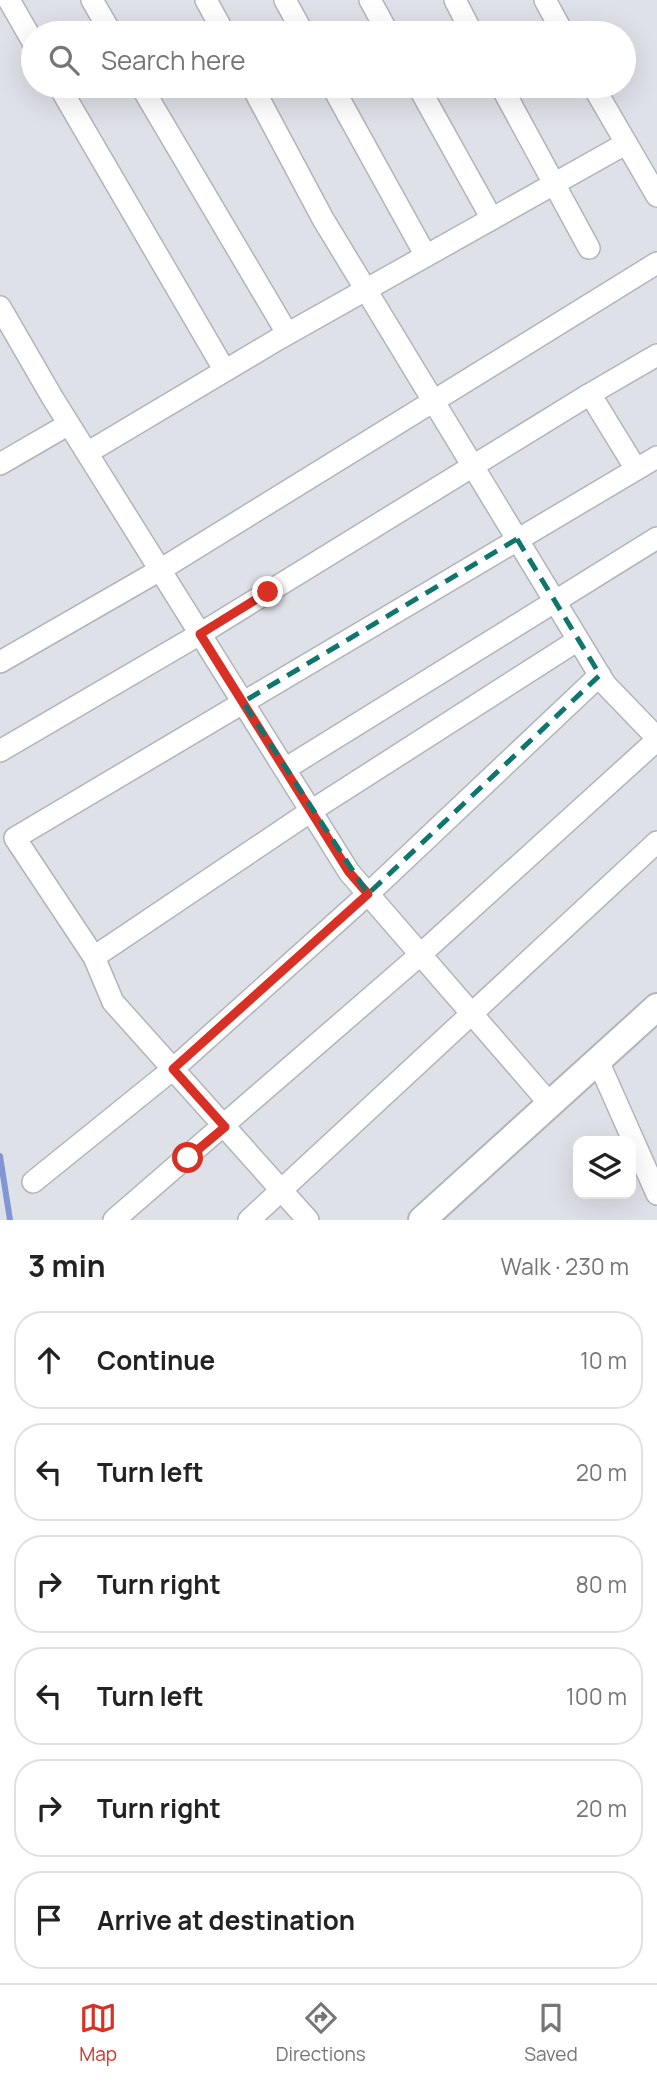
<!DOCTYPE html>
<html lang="en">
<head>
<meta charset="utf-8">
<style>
	:root { --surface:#fff; --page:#f6f6f6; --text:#222; --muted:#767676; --line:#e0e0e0; --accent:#d93025 }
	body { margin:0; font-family:Manrope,sans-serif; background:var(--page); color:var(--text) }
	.controls { position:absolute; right:21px; bottom:21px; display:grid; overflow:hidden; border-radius:14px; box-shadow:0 7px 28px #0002 }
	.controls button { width:63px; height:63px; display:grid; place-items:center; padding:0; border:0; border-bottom:2px solid var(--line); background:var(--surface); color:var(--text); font:35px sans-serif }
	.stop { position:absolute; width:21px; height:21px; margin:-16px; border:5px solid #d93025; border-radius:50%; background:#fff }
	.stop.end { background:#d93025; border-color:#fff; box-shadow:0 2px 7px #0008 }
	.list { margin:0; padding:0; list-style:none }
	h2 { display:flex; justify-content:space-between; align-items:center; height:91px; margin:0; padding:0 28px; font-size:30px }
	h2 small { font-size:23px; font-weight:400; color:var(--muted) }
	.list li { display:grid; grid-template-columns:46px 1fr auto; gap:21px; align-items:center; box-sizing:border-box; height:98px; margin:0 14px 14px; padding:0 14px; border:2px solid var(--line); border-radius:28px }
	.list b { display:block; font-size:26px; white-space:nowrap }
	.list em { font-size:23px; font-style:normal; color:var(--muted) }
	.icon { flex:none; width:38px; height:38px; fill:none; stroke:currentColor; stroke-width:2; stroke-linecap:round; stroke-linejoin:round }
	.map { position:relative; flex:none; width:657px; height:1220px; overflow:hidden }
	.search { position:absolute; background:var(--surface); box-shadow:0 7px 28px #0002; left:21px; right:21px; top:21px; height:77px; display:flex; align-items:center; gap:18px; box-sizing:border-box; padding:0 24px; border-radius:38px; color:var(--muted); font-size:26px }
	.sheet { height:763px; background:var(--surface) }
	nav { display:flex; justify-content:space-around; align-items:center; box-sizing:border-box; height:98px; border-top:2px solid var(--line); background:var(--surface); font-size:19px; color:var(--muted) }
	nav a { display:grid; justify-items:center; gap:4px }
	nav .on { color:var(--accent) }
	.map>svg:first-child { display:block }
</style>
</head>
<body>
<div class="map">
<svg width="657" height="1220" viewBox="0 0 657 1220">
	<rect width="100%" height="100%" fill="#dfe1e8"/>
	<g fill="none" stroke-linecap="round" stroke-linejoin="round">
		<path stroke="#8197d4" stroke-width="6" d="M0,1156L10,1220"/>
		<g stroke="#b1b4ba" stroke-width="24">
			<path id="minor" d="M9,0L33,42
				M92,0L111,33
				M206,0L224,33
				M285,0L303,33
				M370,0L388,33
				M455,0L472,33
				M545,0L563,33
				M59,86L225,371
				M141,86L287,333L280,338
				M252,86L323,219L605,684L657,738
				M332,86L426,256
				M418,86L492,219
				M501,86L589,248
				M593,86L657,196
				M0,307L52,397L349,872L550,1104
				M590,394L657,355
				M87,453L280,338L625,144
				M0,464L69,424
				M0,662L160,570L657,263
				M0,751L200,634L590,394L636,469
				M285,769L657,538
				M94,957L311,811L578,640
				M598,1061L657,1194
				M33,1182L173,1069L368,894L600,675
				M114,1220L421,954L657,740
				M249,1220L657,842
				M308,1220L113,1002L94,957L15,838L657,457"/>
		</g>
		<g stroke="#b1b4ba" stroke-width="30">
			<path id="tertiary" d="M422,1220L657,1007"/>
		</g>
		<use href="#minor" stroke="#fff" stroke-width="21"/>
		<use href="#tertiary" stroke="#fff" stroke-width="26"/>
	</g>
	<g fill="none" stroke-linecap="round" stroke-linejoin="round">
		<path stroke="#d93025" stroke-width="9" d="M188,1158L225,1127L173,1069L368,894L349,872L200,634L268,592"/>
	</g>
	<path fill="none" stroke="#0f766e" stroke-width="5" stroke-dasharray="14 9" stroke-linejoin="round" d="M517,539L600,675L368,894L243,702Z"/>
</svg>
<div class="controls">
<button><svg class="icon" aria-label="layers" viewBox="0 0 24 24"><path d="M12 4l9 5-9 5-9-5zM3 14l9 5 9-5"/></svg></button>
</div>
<div class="stop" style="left:188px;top:1158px"></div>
<div class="stop end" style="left:268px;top:592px"></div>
<div class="search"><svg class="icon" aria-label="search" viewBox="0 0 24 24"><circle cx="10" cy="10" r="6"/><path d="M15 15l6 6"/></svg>Search here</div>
</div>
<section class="sheet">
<h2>3 min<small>Walk · 230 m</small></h2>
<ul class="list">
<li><svg class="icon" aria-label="ahead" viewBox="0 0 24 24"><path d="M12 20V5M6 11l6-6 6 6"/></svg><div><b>Continue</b></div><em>10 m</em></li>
<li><svg class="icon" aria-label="left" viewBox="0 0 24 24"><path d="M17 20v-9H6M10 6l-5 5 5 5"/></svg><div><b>Turn left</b></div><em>20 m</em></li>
<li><svg class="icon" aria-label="right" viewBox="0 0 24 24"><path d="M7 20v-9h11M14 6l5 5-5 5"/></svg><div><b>Turn right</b></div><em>80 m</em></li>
<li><svg class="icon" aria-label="left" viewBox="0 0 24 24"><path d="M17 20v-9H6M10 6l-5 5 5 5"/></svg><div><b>Turn left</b></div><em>100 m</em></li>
<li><svg class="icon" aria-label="right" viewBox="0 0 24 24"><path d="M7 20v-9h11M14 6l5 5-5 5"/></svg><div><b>Turn right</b></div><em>20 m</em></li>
<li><svg class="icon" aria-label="arrive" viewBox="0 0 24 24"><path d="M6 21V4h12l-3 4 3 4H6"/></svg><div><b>Arrive at destination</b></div></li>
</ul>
</section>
<nav>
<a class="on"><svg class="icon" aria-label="map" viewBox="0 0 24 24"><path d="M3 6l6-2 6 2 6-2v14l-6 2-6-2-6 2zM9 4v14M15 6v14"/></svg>Map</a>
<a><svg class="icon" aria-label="directions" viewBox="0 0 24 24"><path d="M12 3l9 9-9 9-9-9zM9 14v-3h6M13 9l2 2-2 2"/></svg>Directions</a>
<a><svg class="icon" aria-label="saved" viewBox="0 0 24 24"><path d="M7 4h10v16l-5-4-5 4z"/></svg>Saved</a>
</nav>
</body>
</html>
